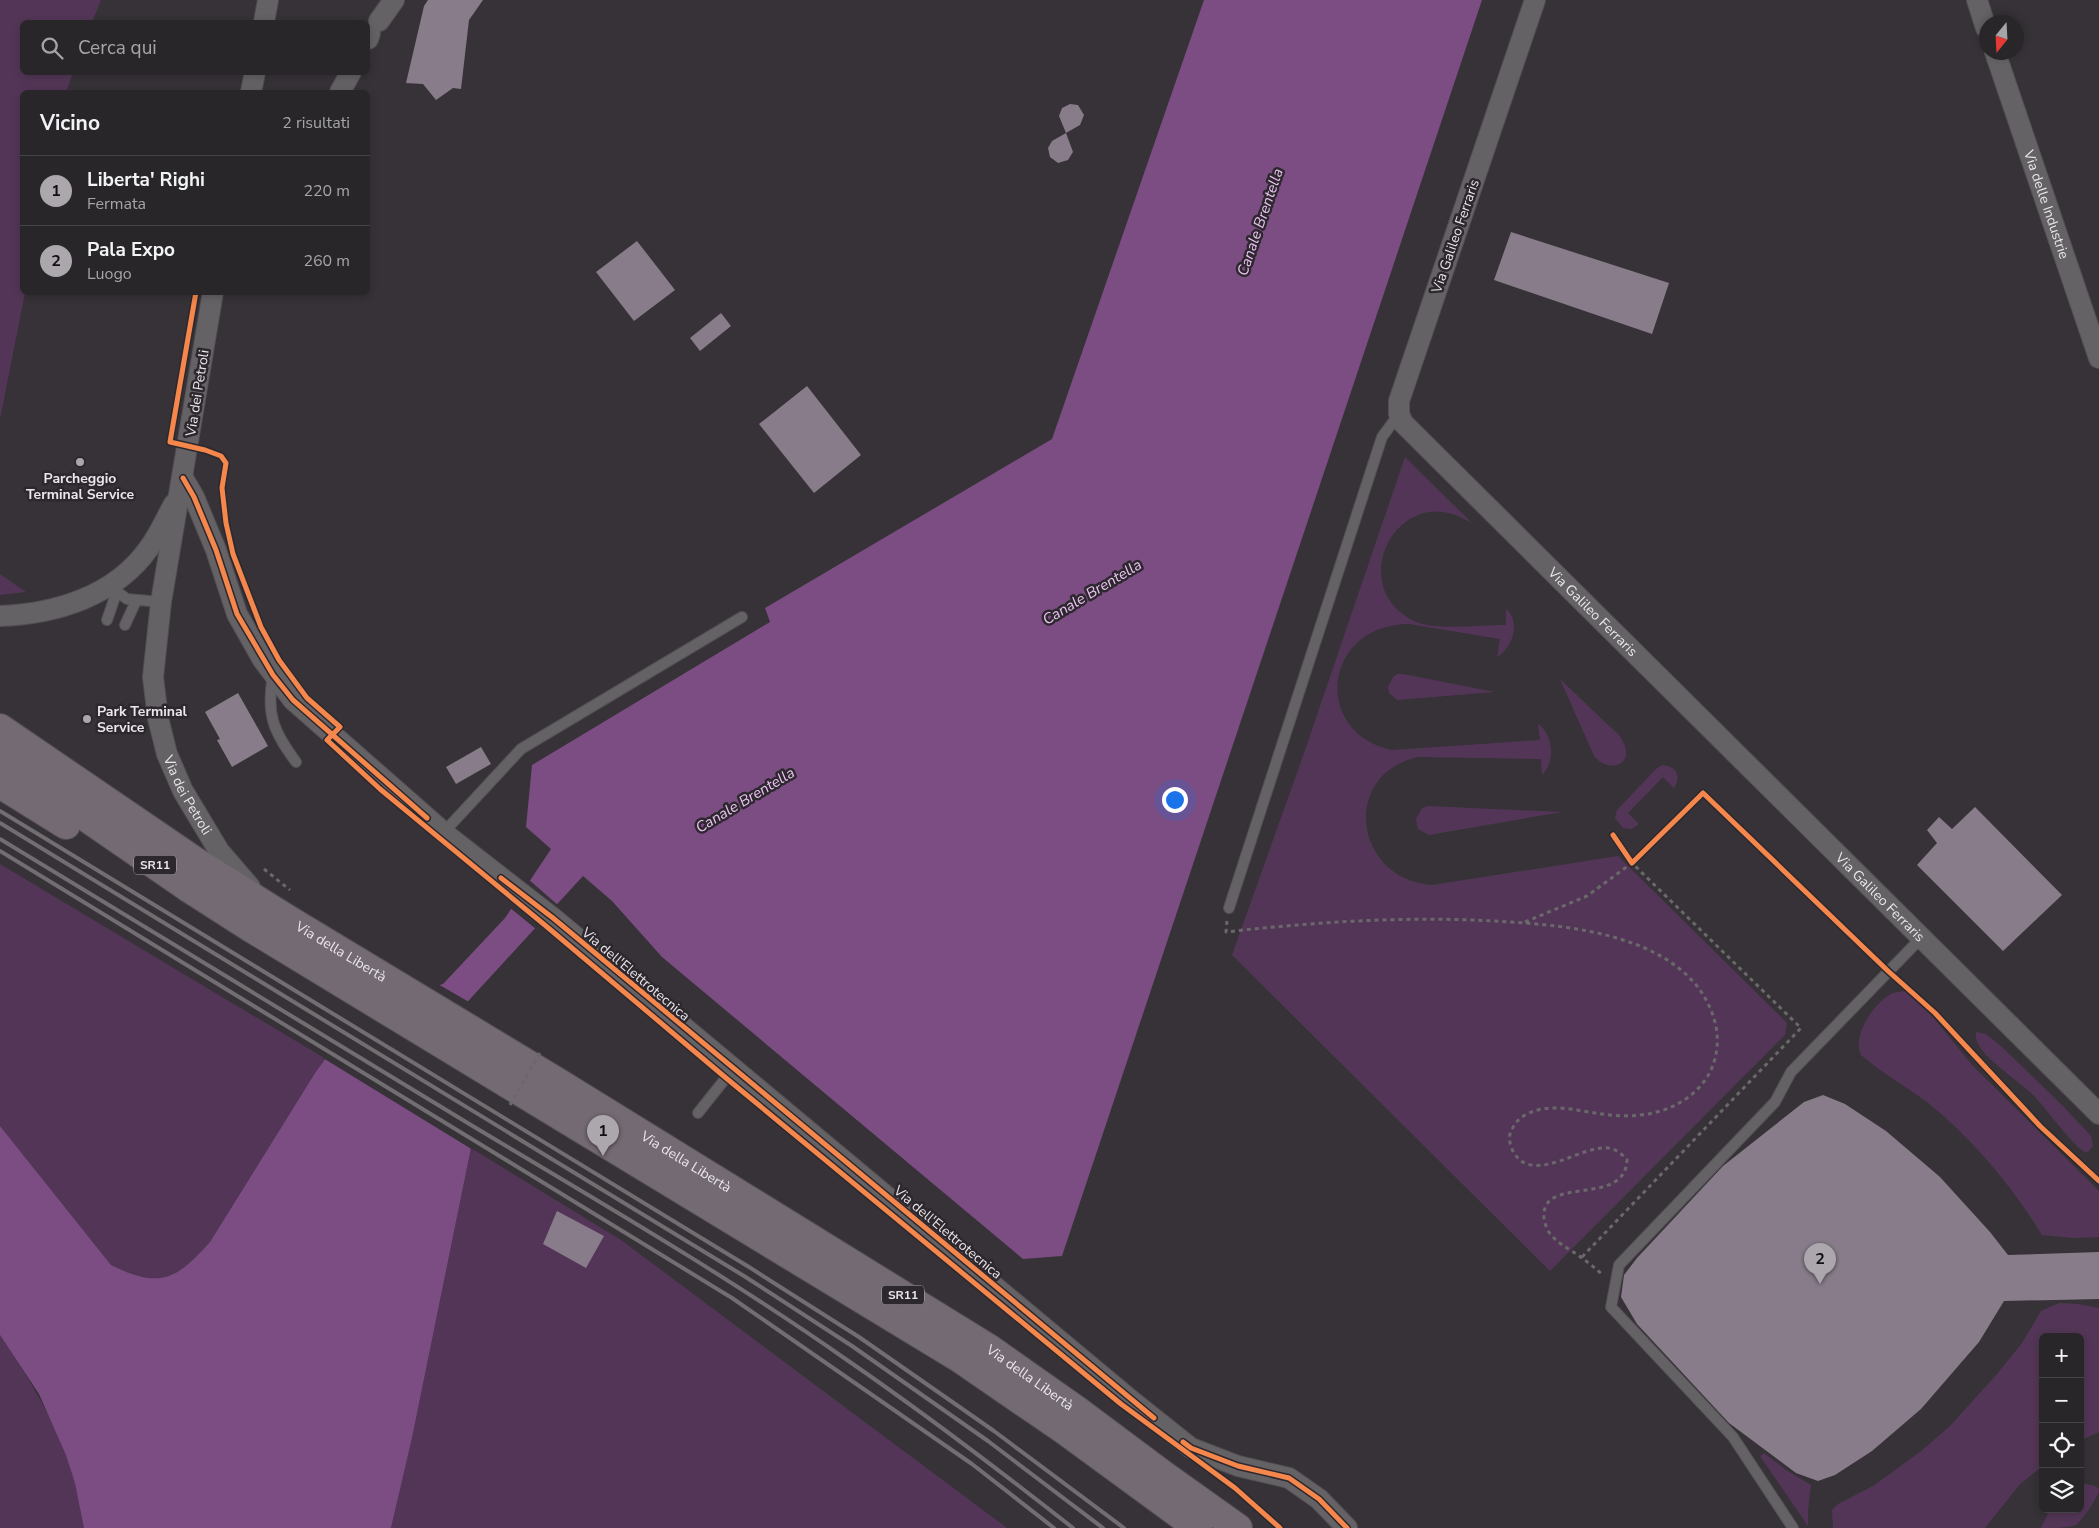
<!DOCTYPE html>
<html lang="it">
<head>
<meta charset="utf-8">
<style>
	:root { --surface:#282629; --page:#302e31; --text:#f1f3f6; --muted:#a5a5a8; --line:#444346; --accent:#aba7ac }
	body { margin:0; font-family:"Nunito Sans",sans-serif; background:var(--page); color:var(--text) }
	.controls { position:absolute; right:15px; bottom:15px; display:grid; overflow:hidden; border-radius:8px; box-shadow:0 2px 8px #0003 }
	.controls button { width:45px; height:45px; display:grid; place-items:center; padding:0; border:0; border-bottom:1px solid var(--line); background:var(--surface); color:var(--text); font:25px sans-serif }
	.compass { position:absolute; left:1979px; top:15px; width:45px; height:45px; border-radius:50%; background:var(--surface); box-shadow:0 2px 8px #0003; rotate:198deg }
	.you { position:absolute; left:1174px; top:799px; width:18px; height:18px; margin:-12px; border:4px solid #fff; border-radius:50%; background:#1a73e8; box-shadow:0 0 0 8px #1a73e833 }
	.badge { display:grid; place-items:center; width:32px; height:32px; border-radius:50%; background:var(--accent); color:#111; font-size:16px; font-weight:700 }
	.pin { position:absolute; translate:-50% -41px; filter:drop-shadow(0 1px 2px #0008) }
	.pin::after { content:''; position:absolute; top:26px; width:18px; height:15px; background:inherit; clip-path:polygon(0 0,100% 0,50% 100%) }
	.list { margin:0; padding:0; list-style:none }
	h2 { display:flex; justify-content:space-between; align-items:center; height:65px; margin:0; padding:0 20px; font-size:21px }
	h2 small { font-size:16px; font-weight:400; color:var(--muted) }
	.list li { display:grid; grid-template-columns:32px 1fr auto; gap:15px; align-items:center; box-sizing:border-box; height:70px; padding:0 20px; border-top:1px solid var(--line) }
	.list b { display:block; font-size:19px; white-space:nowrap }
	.list p { margin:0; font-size:16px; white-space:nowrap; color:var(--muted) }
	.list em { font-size:16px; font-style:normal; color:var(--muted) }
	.icon { flex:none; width:28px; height:28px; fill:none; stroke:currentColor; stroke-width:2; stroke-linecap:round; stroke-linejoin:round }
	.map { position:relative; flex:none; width:2099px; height:1528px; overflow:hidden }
	.search { position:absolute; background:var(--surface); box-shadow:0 2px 8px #0003; left:20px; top:20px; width:350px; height:55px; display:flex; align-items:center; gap:12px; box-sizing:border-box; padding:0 18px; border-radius:8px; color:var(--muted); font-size:19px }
	.panel { position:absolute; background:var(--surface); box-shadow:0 2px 8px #0003; left:20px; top:90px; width:350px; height:205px; border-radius:8px }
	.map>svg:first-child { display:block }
</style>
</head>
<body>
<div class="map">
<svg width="2099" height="1528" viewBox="0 0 2099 1528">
	<rect width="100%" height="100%" fill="#363237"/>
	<path fill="#533657" d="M0,0H101L92,22H22V72L73,73L66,92H22V292L25,293L0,419Z
		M1405,457L1473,524C1399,473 1339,591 1419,623C1438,630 1484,625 1506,625V609C1521,621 1513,648 1497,657L1500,639L1409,624C1323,624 1311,733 1392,750L1540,740L1538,724C1554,734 1555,763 1542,775L1541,759L1418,757C1339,775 1355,880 1432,885L1618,856L1787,1023L1785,1035L1550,1271L1232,955L1302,759Z
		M0,574L26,592L0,595Z
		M1397,674H1403L1495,692L1397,700L1389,693L1388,687L1393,677Z
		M1560,679C1575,693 1590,708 1605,722C1611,728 1620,734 1623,742C1635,765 1609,774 1594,756Z
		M1662,765C1676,766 1682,776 1674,788L1663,777L1628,813L1639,824L1632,829L1623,828L1615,818L1617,810L1656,769Z
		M1429,806L1562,812L1429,835L1418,829L1416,819L1422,808Z
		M0,864L326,1059L315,1073L210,1242C176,1280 160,1289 111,1265L0,1126Z
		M1905,991L1932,1016L1973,1066L2099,1191V1237L2073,1238L2042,1235C2012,1186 1973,1139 1927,1102C1905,1086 1882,1073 1861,1055C1852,1035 1874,1002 1893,993C1896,992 1901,992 1905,991Z
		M1976,1032L1986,1034L2002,1047L2062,1105L2091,1136L2093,1146L2088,1152H2084L2077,1146C2061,1130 2049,1112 2034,1096C2022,1082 1971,1053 1976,1032Z
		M471,1148L621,1240L1007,1528H391L412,1438Z
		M2059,1303L2078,1304L2099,1308V1432L2080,1441V1337H2043V1466L2020,1484L1985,1528H1833L1832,1510L1838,1504L1873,1486L1920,1452L1949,1427L1997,1374L2022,1343L2041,1311Z
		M0,1335C35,1387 82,1464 84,1528H0Z
		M1764,1453L1786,1470L1811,1485L1808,1510V1526L1760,1456Z
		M2085,1484C2090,1485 2097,1485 2099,1490C2099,1496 2081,1522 2076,1525C2067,1528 2051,1528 2041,1528L2050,1509H2080V1485Z"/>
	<path fill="#7b4d83" d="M1204,0H1482L1062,1256L1023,1259L662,957L612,901L583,876L460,1010L471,1148L412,1438L391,1528H84L75,1483L66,1455L39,1394L0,1335V1126L111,1265C160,1289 176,1280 210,1242L315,1073L364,1007L443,984L505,918L551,849L526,827L532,765L770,622L765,608L1052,439Z"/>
	<path fill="#363237" d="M528,879L559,906L536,929L509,907Z
		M436,983L469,1002L463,1011L483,1077L485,1096L473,1150L323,1058L363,1005Z"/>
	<path fill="#887c8a" d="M428,0H483L469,20L461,89L453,88L436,100L423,84L406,83L424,6Z
		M1070,104L1078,105L1084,115L1080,125L1066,133L1059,116L1062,108Z
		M1066,133L1073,152L1068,160L1058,163L1050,157L1048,148L1052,141Z
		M1511,232L1669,283L1652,334L1494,280Z
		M637,241L675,290L634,321L596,272Z
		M721,313L731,326L700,351L690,338Z
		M807,386L861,455L814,493L759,424Z
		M238,693L268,746L232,767L217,740L220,739L205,712Z
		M481,747L491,764L456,784L446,767Z
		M1975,807L2062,895L2003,951L1917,865L1937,843L1927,830L1939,817L1952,829Z
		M1823,1095L1845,1104L1886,1131L1940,1177L1990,1232L2008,1255L2099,1252V1299L2004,1301L1979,1342L1921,1409L1872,1451L1835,1475L1818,1481L1796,1473L1729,1423L1637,1324L1621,1297L1624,1275L1637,1258L1723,1166L1804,1102Z
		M557,1211L604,1236L586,1268L543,1244Z"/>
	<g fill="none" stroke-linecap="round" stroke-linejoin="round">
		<g stroke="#534f54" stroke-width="12">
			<path id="service" d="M108,585L127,599L161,602
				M107,620L117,591
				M125,625L136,601
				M273,675C266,714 273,731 296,762
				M444,832L521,749L742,617
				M1229,908L1382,437L1399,414
				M698,1113L733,1069
				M1793,1528L1733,1437L1611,1307L1619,1265L1775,1102L1791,1072L1921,938"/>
		</g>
		<g stroke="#534f54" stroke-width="22">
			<g id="minor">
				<path id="s1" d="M1535,0L1399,401V414L1403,423L2099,1114"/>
				<path d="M1977,0L1986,28"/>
				<path d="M379,21L394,0"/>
				<path d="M264,22L268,0"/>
				<path d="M368,39L370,33"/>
				<path id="s2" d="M1995,52L2099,358"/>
				<path d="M251,92L255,72"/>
				<path d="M340,92L351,72"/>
				<path id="s3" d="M213,292L161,602L153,677L158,718L167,754L183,791L219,851L250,887"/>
				<path d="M183,478L194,497L216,550L237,614L263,660L293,700L449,837L553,918L1127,1397L1191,1448L1238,1466L1289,1478L1319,1499L1347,1528"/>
				<path d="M0,616C56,614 115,596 149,548C159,535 166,518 174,504"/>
			</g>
		</g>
		<g stroke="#534f54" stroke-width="30">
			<g id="trunk">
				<path id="s4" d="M0,728L195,861L286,918L556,1081L990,1349L1078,1411L1165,1476L1238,1528"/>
				<path d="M0,758L187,887L251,928L959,1358L1064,1430L1198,1528"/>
				<path d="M0,784L66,825"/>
			</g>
		</g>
		<path stroke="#6b686b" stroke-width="3" stroke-dasharray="4 4" stroke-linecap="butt" d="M264,869L290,890
			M1227,921L1226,932C1250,929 1274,927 1298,925C1357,920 1415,918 1474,920C1533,923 1604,926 1657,954C1674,963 1689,975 1700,990C1715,1012 1722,1037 1714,1062C1709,1079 1696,1093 1681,1102C1658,1116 1628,1118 1602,1114C1578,1111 1550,1102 1527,1114C1519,1118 1515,1123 1511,1131C1508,1138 1510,1146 1514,1153C1534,1185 1581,1145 1608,1148C1616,1149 1622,1154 1627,1160C1625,1208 1540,1174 1544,1218C1545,1225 1548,1233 1554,1238C1562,1246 1573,1251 1582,1258C1589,1263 1596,1269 1603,1275
			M1525,922L1587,896L1632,863L1801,1028L1582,1257"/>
		<use href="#service" stroke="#646265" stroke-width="10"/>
		<use href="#minor" stroke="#646265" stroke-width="20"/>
		<use href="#trunk" stroke="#746a74" stroke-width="28"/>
		<path stroke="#716e71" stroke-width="4" d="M0,811L749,1267L859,1337L994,1431L1124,1528
			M0,823L744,1276L852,1346L988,1441L1103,1528
			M0,839C157,935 314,1031 471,1125C598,1201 726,1275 847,1360C924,1413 999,1470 1073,1528
			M0,851L732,1298L972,1464L1054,1528"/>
		<path stroke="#6b686b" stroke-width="3" stroke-dasharray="4 4" stroke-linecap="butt" d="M510,1105L541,1051"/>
		<g stroke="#2d282e" stroke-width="8">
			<path id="cycleway" d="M196,292L170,442L205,450L221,456L226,463L222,488L226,523L233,554L261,627L279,660L307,698L340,727L327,740L380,789L546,926L726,1078L1121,1404L1235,1488L1280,1528
				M183,478L194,497L216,550L237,614L273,675L293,700L427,818
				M1613,835L1632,863L1703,793L1888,971L1935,1013L2040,1126L2099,1181
				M501,878L553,918L1154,1418
				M1183,1442L1191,1448L1238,1466L1289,1478L1319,1499L1347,1528"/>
		</g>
		<use href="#cycleway" stroke="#f5874c" stroke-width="5"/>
	</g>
	<g fill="#aba7ac" stroke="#2d282e" stroke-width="2">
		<circle cx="80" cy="462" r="5"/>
		<circle cx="87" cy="719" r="5"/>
	</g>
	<g text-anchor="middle" stroke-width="5" stroke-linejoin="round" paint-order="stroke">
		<g fill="#2d282e" stroke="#b1adb2" stroke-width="1">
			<rect x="134" y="855.5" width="42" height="19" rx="4"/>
			<rect x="882" y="1285.5" width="42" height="19" rx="4"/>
		</g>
		<g font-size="12" font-weight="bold" fill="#eae6eb">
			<text x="155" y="869">SR11</text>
			<text x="903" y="1299">SR11</text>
		</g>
		<g font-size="14" fill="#eae6eb" stroke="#2d282e">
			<text dy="5" stroke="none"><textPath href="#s2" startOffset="161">Via delle Industrie</textPath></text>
			<text transform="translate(1455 236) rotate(-71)" y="5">Via Galileo Ferraris</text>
			<text transform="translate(197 393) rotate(-81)" y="5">Via dei Petroli</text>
			<text dy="5" stroke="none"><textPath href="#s1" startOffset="714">Via Galileo Ferraris</textPath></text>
			<text dy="5" stroke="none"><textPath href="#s3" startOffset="514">Via dei Petroli</textPath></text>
			<text dy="5" stroke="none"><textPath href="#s1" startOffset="1119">Via Galileo Ferraris</textPath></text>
			<text dy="5" stroke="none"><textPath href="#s4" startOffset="408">Via della Libertà</textPath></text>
			<text transform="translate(636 974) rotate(40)" y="5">Via dell'Elettrotecnica</text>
			<text dy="5" stroke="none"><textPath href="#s4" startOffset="812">Via della Libertà</textPath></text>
			<text transform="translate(948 1232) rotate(40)" y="5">Via dell'Elettrotecnica</text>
			<text dy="5" stroke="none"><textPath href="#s4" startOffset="1218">Via della Libertà</textPath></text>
		</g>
		<g font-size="14" font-weight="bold" fill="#eae6eb" stroke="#2d282e">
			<text x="80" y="483">Parcheggio<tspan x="80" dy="16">Terminal Service</tspan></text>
			<text x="97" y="716" text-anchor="start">Park Terminal<tspan x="97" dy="16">Service</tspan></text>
		</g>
		<g font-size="15" font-style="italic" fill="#edc3f5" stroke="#2d282e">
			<text transform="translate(1260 222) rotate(-71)" y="5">Canale Brentella</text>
			<text transform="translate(1092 592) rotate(-31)" y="5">Canale Brentella</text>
			<text transform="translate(745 800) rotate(-31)" y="5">Canale Brentella</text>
		</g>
	</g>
</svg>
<div class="controls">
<button>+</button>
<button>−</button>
<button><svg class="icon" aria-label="locate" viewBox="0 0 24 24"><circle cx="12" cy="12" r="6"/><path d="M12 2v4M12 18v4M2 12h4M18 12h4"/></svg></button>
<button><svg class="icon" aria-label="layers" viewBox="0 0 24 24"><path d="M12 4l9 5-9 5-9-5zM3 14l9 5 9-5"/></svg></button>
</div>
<svg class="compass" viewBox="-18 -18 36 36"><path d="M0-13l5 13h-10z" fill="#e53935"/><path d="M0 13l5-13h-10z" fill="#a5a5a8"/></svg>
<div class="you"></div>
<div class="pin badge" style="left:603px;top:1156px">1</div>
<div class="pin badge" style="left:1820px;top:1284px">2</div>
<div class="search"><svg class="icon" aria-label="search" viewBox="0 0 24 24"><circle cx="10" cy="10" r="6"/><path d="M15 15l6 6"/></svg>Cerca qui</div>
<section class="panel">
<h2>Vicino<small>2 risultati</small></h2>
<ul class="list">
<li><span class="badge">1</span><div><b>Liberta' Righi</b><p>Fermata</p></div><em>220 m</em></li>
<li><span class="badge">2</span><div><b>Pala Expo</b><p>Luogo</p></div><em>260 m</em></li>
</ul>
</section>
</div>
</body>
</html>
